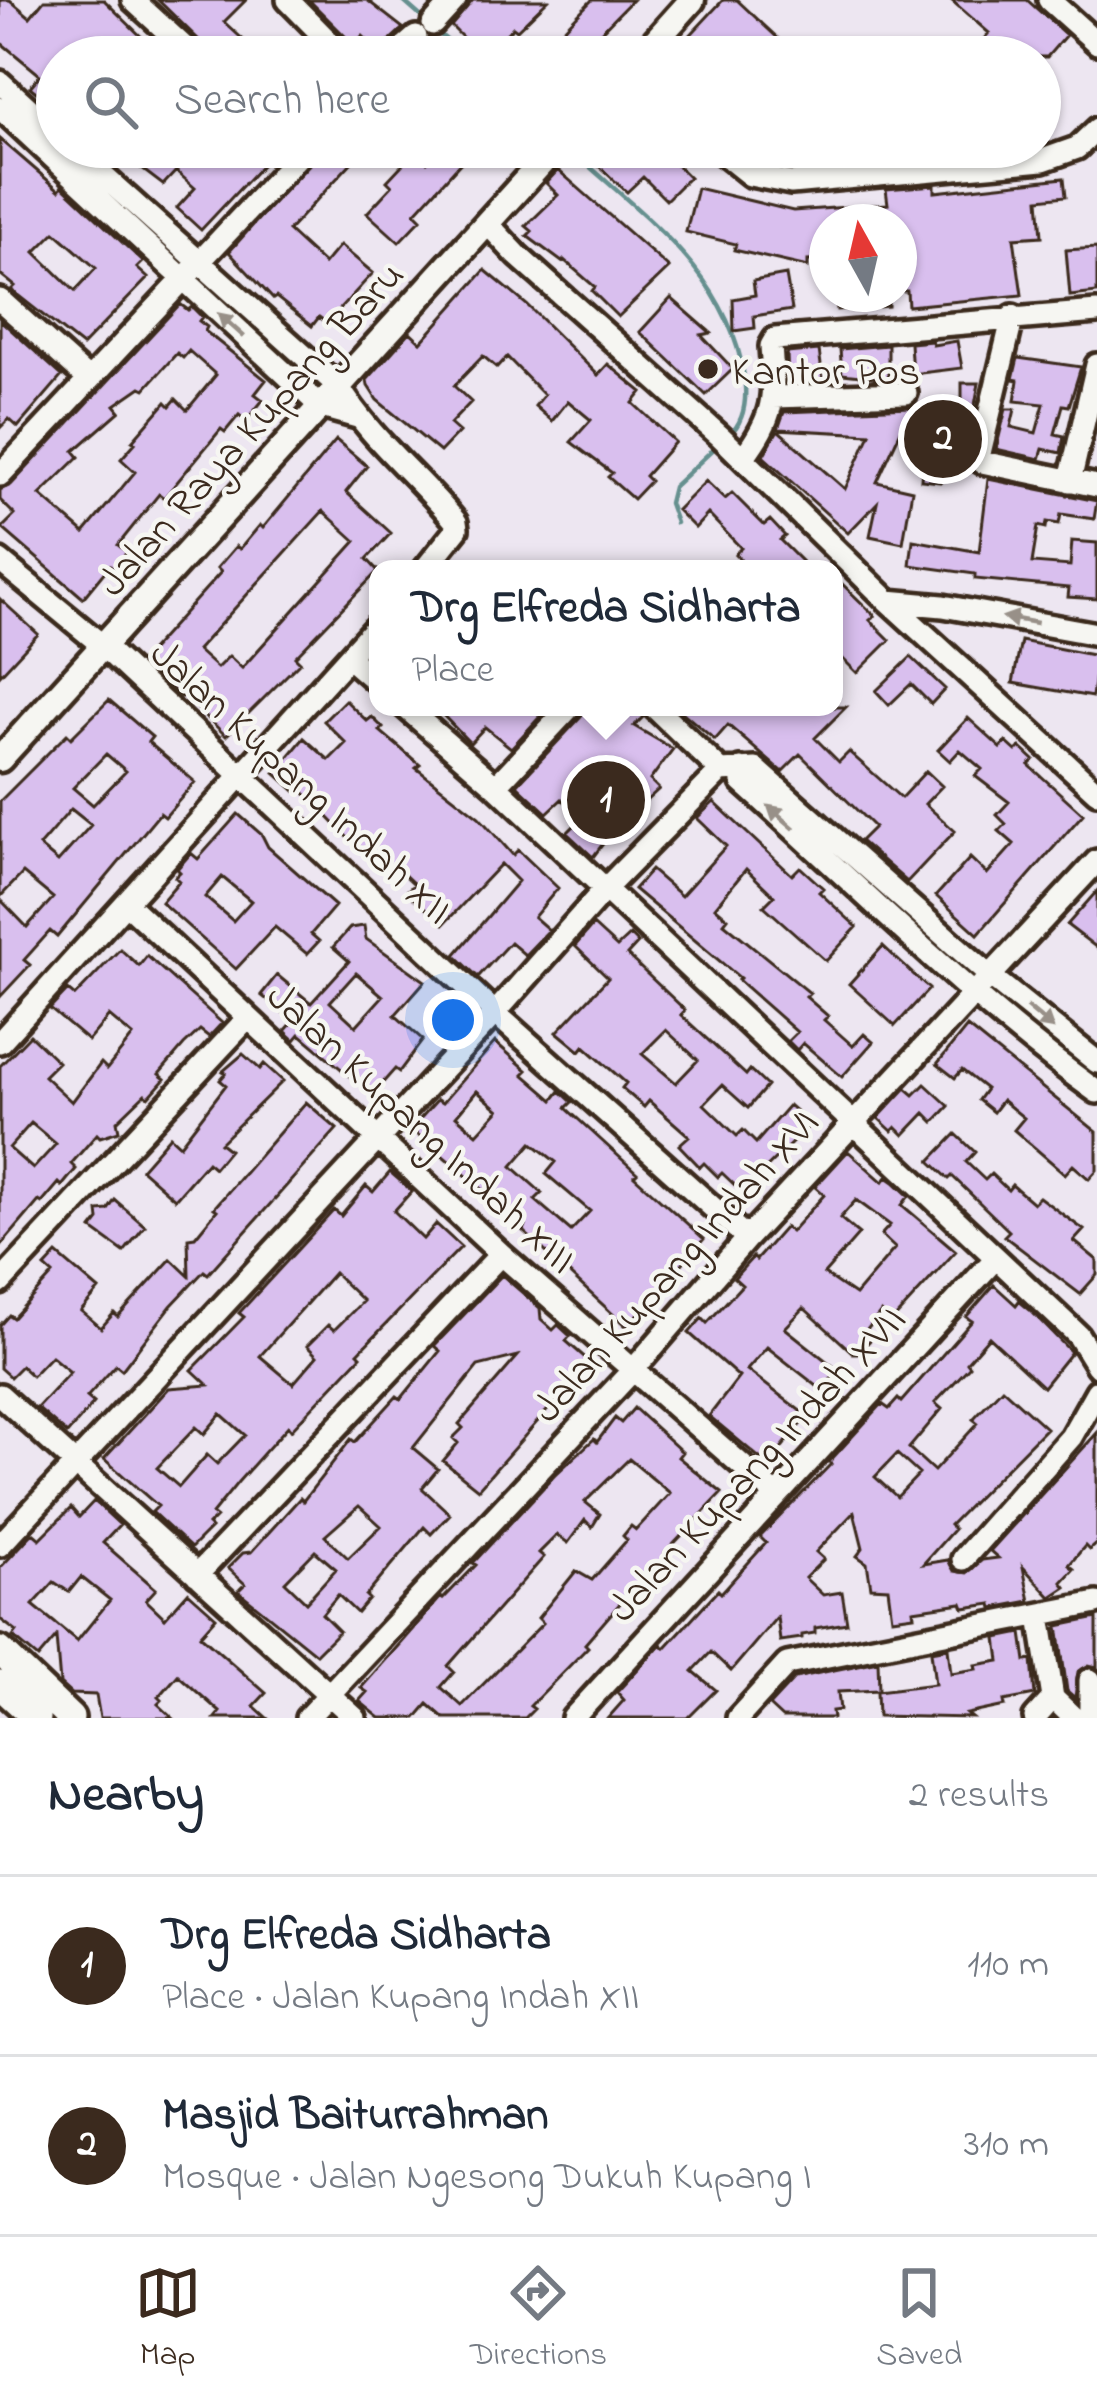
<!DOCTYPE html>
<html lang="en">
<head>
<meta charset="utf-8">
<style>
	:root { --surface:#fff; --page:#f2f2f3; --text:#1f2937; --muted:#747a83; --line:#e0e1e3; --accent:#3b2a1e }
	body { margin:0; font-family:"Indie Flower",sans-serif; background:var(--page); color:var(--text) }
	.compass { position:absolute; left:809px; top:204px; width:108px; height:108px; border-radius:50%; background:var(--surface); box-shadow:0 3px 9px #0004; rotate:352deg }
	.you { position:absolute; left:453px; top:1020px; width:42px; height:42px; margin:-30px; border:9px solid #fff; border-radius:50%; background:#1a73e8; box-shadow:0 0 0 18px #1a73e833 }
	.badge { display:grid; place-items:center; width:78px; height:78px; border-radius:50%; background:var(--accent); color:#fff; font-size:39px; font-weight:700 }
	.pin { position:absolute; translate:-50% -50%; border:6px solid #fff; box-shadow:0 3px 12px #0006 }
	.popup { position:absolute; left:369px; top:560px; width:474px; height:156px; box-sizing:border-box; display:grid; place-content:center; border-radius:24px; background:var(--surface); filter:drop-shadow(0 3px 9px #0005); font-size:39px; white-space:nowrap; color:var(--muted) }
	.popup b { font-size:45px; color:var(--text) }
	.popup::after { content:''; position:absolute; left:50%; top:100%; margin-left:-24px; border:24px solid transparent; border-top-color:var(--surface) }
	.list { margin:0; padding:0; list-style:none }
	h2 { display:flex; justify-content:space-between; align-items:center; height:156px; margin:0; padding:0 48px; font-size:51px }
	h2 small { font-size:39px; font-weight:400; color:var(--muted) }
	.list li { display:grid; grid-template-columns:78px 1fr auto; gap:36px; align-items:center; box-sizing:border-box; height:180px; padding:0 48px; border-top:3px solid var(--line) }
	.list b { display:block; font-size:45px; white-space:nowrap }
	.list p { margin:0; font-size:39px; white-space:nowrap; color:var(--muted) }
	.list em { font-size:39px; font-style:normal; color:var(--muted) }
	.icon { flex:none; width:66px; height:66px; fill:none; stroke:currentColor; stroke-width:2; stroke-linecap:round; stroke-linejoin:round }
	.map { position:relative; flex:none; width:1097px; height:1718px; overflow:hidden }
	.search { position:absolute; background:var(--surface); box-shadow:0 3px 9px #0004; left:36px; right:36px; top:36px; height:132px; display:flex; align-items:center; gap:30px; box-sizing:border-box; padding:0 42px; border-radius:66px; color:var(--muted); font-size:45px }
	.sheet { height:516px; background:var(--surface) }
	nav { display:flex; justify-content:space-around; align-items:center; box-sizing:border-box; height:168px; border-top:3px solid var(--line); background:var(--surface); font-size:33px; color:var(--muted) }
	nav a { display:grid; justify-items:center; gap:6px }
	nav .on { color:var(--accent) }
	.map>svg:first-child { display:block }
</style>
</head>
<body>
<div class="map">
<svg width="1097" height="1718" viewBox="0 0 1097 1718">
	<rect width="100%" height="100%" fill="#ede6f1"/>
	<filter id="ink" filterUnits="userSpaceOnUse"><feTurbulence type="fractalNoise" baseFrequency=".00833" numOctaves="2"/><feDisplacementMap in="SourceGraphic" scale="24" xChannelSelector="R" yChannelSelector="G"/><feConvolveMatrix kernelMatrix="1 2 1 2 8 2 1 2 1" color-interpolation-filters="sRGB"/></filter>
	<g filter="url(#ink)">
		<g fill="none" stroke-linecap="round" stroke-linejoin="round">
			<path stroke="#66908f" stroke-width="4.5" d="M402,0L426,21
				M437,32L467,57
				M568,147C641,215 727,271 744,376C747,397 746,420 729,435
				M676,523L669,503L673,487L720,443"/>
		</g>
		<path fill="#d9bfee" stroke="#3b2a1e" stroke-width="3" fill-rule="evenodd" d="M0,0H10L30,17L44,0H104L162,57H57V96L51,104L30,87L40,75L0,42Z
			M158,0H246L224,22L262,57H210L205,46Z
			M309,0H367L403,28L378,51L363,36L354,45Z
			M473,0H548L517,30L513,27L498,42L494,38L478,53L451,26Z
			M592,0H632L576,57H536Z
			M723,0H737L798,57H670Z
			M951,0H1027L1066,35L1047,57H968L989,33Z
			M0,139L59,190L62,186L143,262L137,268L148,278L82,346L15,293L11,290L15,286L0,274ZM55,232L96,268L75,291L35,252Z
			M113,147H279L201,230L177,208L195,188L176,171L163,185Z
			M323,147H366L288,231L324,264L340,245L373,273L327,323L319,317L312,326L276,297L273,299L229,252Z
			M441,147H475L415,213L421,219L399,242L367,213L392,186L387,181L415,151L427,162Z
			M578,147H672L666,154L689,177L666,200L643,177L627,192Z
			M558,170L669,268L618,317L592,291L595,287L564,260L562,262L527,236L532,231L526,226L558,195L546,183Z
			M1064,178L1066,196L1039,199L1042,236L1014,238L1022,295L908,306L907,291H899V222H827V260L808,261V267L734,250L736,244L686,232L697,188L793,211L888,204L886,189L935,185V192Z
			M1097,248V293L1070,296L1066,250Z
			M485,270L527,305L598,375L608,364L642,392L633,403L675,442L645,476L650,481L633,499L608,477L612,473L571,442L591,420L568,401L552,421L535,406L544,395L507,357L497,368L483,356L454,386L471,402L450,424L459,432L440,452L377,400L368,386L367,380L410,332L421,342Z
			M786,275L792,310L754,316L755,328L734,331L733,299L755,295L753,281Z
			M836,294H888V306L837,310Z
			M671,298L711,333L701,335L733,369L706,395L640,332Z
			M180,304L188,310L192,307L202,317L199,321L207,327L205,331L266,380L255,394L263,400L246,421L239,415L225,432L221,429L164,498L159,494L118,545L127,552L114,568L110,565L83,598L2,528L15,515L0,500V490L11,485ZM189,351L216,375L187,410L176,399L170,406L166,402L132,441L135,443L121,459L135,472L84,533L40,495L79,457L74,451L120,411L115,405L141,387L145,389L177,353L183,358Z
			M0,320L62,376L18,427L9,419L0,428Z
			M932,341L933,345L957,341L962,368L912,374L910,343Z
			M888,345V379L842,374L840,349Z
			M819,350L823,380L788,382L787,353Z
			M1018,358L1081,367L1069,406L1063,405L1055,434L1064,436L1061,453L1043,449L1040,459L996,449L1006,409H1015L1011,427L1036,433L1044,404L1015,401L1018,380L1013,379Z
			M962,383H979L965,459L944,457L941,482L921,480L923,456L915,455L918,418L937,419L941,398L962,401Z
			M912,407L877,482L912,490L903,543L870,536L877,503L848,533L763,456L778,430L845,489L870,434L778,429L784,412Z
			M336,440L367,466L346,492L391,533L367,559L378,571L295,657L300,662L226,736L184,695L181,697L141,661L221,572L217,568L236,546L240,549L260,525L263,528ZM323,511L356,541L242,668L229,656L217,668L197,650Z
			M988,479L1097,501L1094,519L1061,514L1059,524L1047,522L1046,528L1038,526L1032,563L1070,566L1072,541L1097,543V599L1068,597L1069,588L975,579V574L910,565L913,540L979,552Z
			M706,481L725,499L732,493L764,525L770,520L785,536L780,540L809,569H750L735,554L741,548L708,514L695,528L677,510Z
			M834,576L875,616L870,620L890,640L857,673L834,650Z
			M0,599L38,634L0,675Z
			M1021,641L1097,656L1092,697L1013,683Z
			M911,657L945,689L931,704L911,684L889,705L876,691Z
			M109,700L152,737L148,742L195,782L165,817L160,813L57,937L50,931L24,960L30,965L0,997V899L27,927L53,898L23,873L0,897V801L67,734L71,738ZM106,754L126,771L93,805L73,788ZM71,809L91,825L58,862L39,846Z
			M345,700L367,721L372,717L383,728L380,731L420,765L416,768L479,817L513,855L518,850L558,888L534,917L549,930L525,955L510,942L478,977L455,955L518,881L501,864L444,924L406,892L414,884L396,867L393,870L370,850L368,853L350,840L299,787L295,791L275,773L304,738L329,760L346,743L324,721Z
			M435,707H549L511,748L485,727L470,743Z
			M585,707H636L643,717L634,726L673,749L650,780L659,789L611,833L593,857L567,833L583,817L562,799L547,813L517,785L581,717Z
			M676,707H846L815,738L839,762L849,752L901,798L926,771L942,786L925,804L955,831L907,882L860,841L874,827L800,754L782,772L728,725L715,740Z
			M968,718L1001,748L1006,742L1016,751L1020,747L1034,760L1029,765L1083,814L978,934L936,896L970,858L987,874L1014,844L999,831L1006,824L997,815L1009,802L975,776L982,769L960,750L950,761L938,750Z
			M714,802L792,875L800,867L823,888L819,892L857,927L826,961L764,906L774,896L746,869L715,907L728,918L724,923L810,993L806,997L828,1016L824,1020L853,1046L864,1034L873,1042L842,1077L803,1043L797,1050L788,1041L797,1032L738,980L740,978L634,889L651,870L681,896L726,846L697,818Z
			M238,814L262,835L268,847L335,906L311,934L319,941L307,954L275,927L236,969L161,902L179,881L175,877L180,872L177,869L191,853L198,859ZM222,877L251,901L233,921L205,897Z
			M1097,891V948L1067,925Z
			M593,925L617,947L630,935L638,943L627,955L685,1010L681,1015L746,1075L750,1070L767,1086L748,1108L722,1085L704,1104L737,1136L743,1130L756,1143L789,1105L811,1124L742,1192L722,1173L718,1177L704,1163L700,1167L679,1145L689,1136L649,1101L644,1107L622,1088L626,1083L584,1046L580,1051L557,1032L608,978L575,946ZM666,1030L698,1060L676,1083L642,1054Z
			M364,926L366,939L425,981L395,1015L423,1040L399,1072L395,1069L372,1095L300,1034L295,1040L285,1031L294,1021L261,995L277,975L311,1003L349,961L333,947L350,928ZM356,973L383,996L356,1026L330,1002Z
			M883,946L929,989L895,1026L849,984Z
			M120,949L139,966L147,956L222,1023L209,1037L200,1030L184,1045L159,1074L165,1079L149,1097L145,1094L117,1121L119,1131L100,1137L97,1134L71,1164L76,1169L62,1186L59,1183L42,1203L39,1201L0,1247V1066L30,1035L58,1062L44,1076L72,1102L101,1063L107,1069L133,1036L109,1016L88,1041L50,1009L68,990L75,996ZM31,1123L56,1144L33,1169L9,1148Z
			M967,1027L1097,1132V1170L1089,1179L1073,1165L1065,1174L1014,1130L1024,1118L1002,1100L993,1112L978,1100L986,1089L962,1070L955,1078L937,1064Z
			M495,1042L527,1070L523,1074L553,1100L560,1091L572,1102L566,1108L637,1173L634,1176L704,1239L627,1327L523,1231L526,1226L411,1129L437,1100L442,1103ZM477,1091L499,1110L477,1134L456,1116ZM532,1143L556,1162L546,1174L590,1211L571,1231L535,1200L542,1193L512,1166Z
			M243,1054L260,1069L264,1064L283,1081L220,1143L229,1150L214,1168L207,1162L175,1199L141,1169L170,1136L180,1145L226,1085L220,1080L226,1073L223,1071Z
			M925,1084L949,1106L934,1122L925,1113L904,1135L896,1127L892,1131L878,1118L906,1088L914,1095Z
			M306,1102L337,1129L208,1274L204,1271L171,1306L122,1370L116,1365L87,1397L94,1403L67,1434L37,1408L70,1372L51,1356L32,1376L21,1366L10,1377L0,1368V1325L9,1315L13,1318L53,1274L45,1267L57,1254L99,1290L81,1311L101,1328L114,1313L118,1317L171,1259L189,1276L188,1238L195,1237L217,1210L214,1208Z
			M956,1134L975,1152L966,1162L985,1180L991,1174L1008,1190L1012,1185L1033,1203L1039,1197L1084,1230L1074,1241L1097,1260V1275L1080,1294L1004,1236L1009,1231L952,1176L949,1179L930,1161Z
			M848,1151L883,1182L887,1177L894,1182L909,1196L902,1205L956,1251L892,1321L881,1312L866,1331L873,1337L858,1353H853L804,1308L785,1328L838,1370L822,1390L767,1347L747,1370L807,1416L768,1465L709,1416L739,1377L689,1333L702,1318L707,1323L742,1285L734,1278L753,1257L756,1260L785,1227L791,1232L824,1195L815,1187ZM856,1200L890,1225L881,1235L895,1248L855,1295L824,1274L859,1234L840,1218Z
			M390,1172L412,1191L394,1211L423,1239L436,1224L461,1247L358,1353L361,1356L291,1430L288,1426L238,1482L212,1514L216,1517L208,1525L211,1528L191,1548L152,1512L158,1506L104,1459L169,1388L208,1385L192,1370L244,1317L239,1313L334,1210L341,1216L366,1186L373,1192ZM334,1273L363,1301L334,1330L328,1325L307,1346L317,1356L293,1384L260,1356ZM221,1414L245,1435L217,1464L207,1455L179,1487L157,1468L196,1427L204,1434Z
			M115,1200L145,1226L124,1252L92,1229L99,1220L98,1211L108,1210Z
			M502,1275L540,1308L541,1319L553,1330L558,1325L570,1336L566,1341L590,1362L478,1489L443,1461L458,1443L453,1438L463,1428L459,1424L518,1356L478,1366L413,1448L438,1469L422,1488L450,1514L431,1534L424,1527L366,1596L369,1599L357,1613L338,1595L322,1614L339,1631L316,1654L238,1591L245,1584L228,1568L243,1553L251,1552L300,1498L303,1501L351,1439L355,1442L397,1396L401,1399L440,1351L434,1346ZM359,1506L381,1526L348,1558L325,1536ZM315,1551L336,1569L306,1602L285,1582Z
			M994,1285L1016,1305L1019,1301L1030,1310L1071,1352L1043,1387L989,1337L967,1362L970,1366L935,1403L942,1409L909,1448L934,1471L978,1423L973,1419L1002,1388L1046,1428L950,1525L954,1529L923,1564L948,1560L954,1571L967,1573L982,1560L998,1558L990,1551L1097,1433V1543L1089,1550L1085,1546L1069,1565L1074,1569L1062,1582L1066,1587L1051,1597L1023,1567L1030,1601L993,1608L992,1604L964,1608L962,1603L913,1610L914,1615L892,1618L888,1588L871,1587L867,1563L857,1556L863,1548L854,1512L816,1552L824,1559L805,1578L823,1595L842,1592L847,1623L815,1628V1633L802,1635V1638L780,1641L777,1617L731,1671L711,1652L693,1671L716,1690L688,1718H608L624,1700L617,1692L661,1644L665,1648L718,1590L721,1593L766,1543L760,1537L831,1464L829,1462L882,1404L889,1409L898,1399L901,1402L972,1321L966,1317ZM897,1454L919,1474L897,1497L875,1477Z
			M634,1408L682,1452L678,1457L722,1493L665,1553L671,1558L633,1610L622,1601L585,1644L588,1647L530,1706L534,1709L525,1718H444L428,1704L416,1718H380L359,1701L367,1692L361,1688L441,1597L443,1599L476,1565L473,1563L555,1475L594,1439L597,1442L615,1418L621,1423ZM629,1459L670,1493L636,1530L631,1526L623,1536L627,1540L592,1580L576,1571L538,1618L543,1623L462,1706L441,1687L454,1672L448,1666L544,1557L539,1553L557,1535L568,1543L585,1520L592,1527L600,1514L585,1502Z
			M94,1501L120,1525L103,1543L156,1589L146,1600L165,1618L188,1592L216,1617L200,1635L266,1693L254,1706L267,1718H215L220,1712L178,1675L159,1697L162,1700L158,1704L173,1718H100L96,1695L71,1694L60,1684L56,1637L38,1658L13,1637L17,1632L0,1619V1568L33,1533L40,1539L71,1508L79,1517ZM81,1577L110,1600L77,1641L33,1605L54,1582L69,1592Z
			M1097,1618V1667L1089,1665L1078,1672L1075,1698L1067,1691L1058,1626Z
			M1022,1633L1026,1661L1032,1660L1035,1695L1004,1701L1005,1706L967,1714L972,1718L878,1716L877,1691L935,1684L931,1651L948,1648L951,1673L977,1669L976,1665L1000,1661L997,1638Z
			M878,1661L879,1690L838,1692L840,1710L832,1711L833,1718H782L769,1706L795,1678Z"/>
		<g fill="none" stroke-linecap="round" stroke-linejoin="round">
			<g stroke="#3b2a1e" stroke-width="30">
				<path id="minor" d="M133,0L195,57
					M288,0L344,57
					M1049,0L1097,43
					M433,24L455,0
					M393,57L416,37
					M0,82L57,134
					M0,108L321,407L357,417
					M71,147L339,387C369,438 418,476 456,522L457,529L425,569
					M715,147L750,175L791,183L1043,160L1077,148L1097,129
					M487,223L518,256L721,437L888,601L1097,792
					M0,300L88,379
					M1013,316L979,457L982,462L1097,486
					M774,397L906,393
					M743,458C775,415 775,399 771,346L775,339L1097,312
					M0,475L307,147
					M1070,481L1097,365
					M0,561L103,646L495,1013L747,1238
					M888,601L943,606L1097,634
					M349,658L378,683
					M405,707L496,786L1078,1335L1097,1366
					M654,707L721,771
					M741,769L742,782C860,887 969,1000 1097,1092
					M496,786L570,707
					M127,904L501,1254L777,1496
					M0,1042L378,624
					M0,1283L248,1018
					M0,1395L355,1718
					M0,1545L495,1013L604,890L721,771L756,769L991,977L1097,1062
					M963,1559L1071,1437L1097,1391
					M197,1575L501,1254
					M1053,1698L1074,1718
					M307,1718L633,1370L747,1238L1097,861
					M573,1718L995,1259
					M738,1718L787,1664L1097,1603
					M1035,1718L1053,1698L1040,1616
					M1090,1718V1680"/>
			</g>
			<g stroke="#3b2a1e" stroke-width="33">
				<path id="tertiary" d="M641,57L692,0
					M0,759L556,147"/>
			</g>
			<g stroke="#3b2a1e" stroke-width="36">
				<path id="secondary" d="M0,1651L70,1718
					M0,1685L36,1718"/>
			</g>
			<use href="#minor" stroke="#f6f6f2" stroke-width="21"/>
			<use href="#tertiary" stroke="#f6f6f2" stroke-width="24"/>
			<use href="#secondary" stroke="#f6f6f2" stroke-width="27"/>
		</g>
		<defs><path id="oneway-solid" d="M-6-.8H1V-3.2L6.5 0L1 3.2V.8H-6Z" transform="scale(3)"/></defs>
		<g fill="#989088">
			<use href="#oneway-solid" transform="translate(231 325) rotate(-138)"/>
			<use href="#oneway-solid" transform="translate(1020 620) rotate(-170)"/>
			<use href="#oneway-solid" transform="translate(781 817) rotate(-139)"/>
			<use href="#oneway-solid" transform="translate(1040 1018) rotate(40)"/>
		</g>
	</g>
	<circle fill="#3b2a1e" stroke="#f6f6f2" stroke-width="4.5" cx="708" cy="369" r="12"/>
	<g text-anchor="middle" stroke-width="9" stroke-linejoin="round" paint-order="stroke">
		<g font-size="42" fill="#3b2a1e" stroke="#f6f6f2" text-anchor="start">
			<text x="732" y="384">Kantor Pos</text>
		</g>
		<g font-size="42" fill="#3b2a1e" stroke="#f6f6f2">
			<text transform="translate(249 427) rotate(-48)" y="15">Jalan Raya Kupang Baru</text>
			<text transform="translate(303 780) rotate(43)" y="15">Jalan Kupang Indah XII</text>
			<text transform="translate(423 1126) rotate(43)" y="15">Jalan Kupang Indah XIII</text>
			<text transform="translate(674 1264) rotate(-48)" y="15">Jalan Kupang Indah XVI</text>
			<text transform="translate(755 1462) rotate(-47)" y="15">Jalan Kupang Indah XVII</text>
		</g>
	</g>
</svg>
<svg class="compass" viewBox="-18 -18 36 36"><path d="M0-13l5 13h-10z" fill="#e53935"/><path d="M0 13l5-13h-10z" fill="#747a83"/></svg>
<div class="you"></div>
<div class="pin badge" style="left:606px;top:800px">1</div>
<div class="popup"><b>Drg Elfreda Sidharta</b>Place</div>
<div class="pin badge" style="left:943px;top:439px">2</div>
<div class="search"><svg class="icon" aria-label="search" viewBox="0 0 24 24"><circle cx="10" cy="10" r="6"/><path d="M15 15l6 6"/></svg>Search here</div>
</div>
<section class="sheet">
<h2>Nearby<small>2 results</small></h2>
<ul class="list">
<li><span class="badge">1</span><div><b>Drg Elfreda Sidharta</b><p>Place · Jalan Kupang Indah XII</p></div><em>110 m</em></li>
<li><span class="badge">2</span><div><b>Masjid Baiturrahman</b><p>Mosque · Jalan Ngesong Dukuh Kupang I</p></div><em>310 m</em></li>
</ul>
</section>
<nav>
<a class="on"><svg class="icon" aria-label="map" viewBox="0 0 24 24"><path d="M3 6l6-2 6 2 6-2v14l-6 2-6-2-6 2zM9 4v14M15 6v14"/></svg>Map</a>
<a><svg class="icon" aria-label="directions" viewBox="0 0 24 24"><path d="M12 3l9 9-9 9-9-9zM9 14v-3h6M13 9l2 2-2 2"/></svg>Directions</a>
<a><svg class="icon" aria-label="saved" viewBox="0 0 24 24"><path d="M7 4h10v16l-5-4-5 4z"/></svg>Saved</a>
</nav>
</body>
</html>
